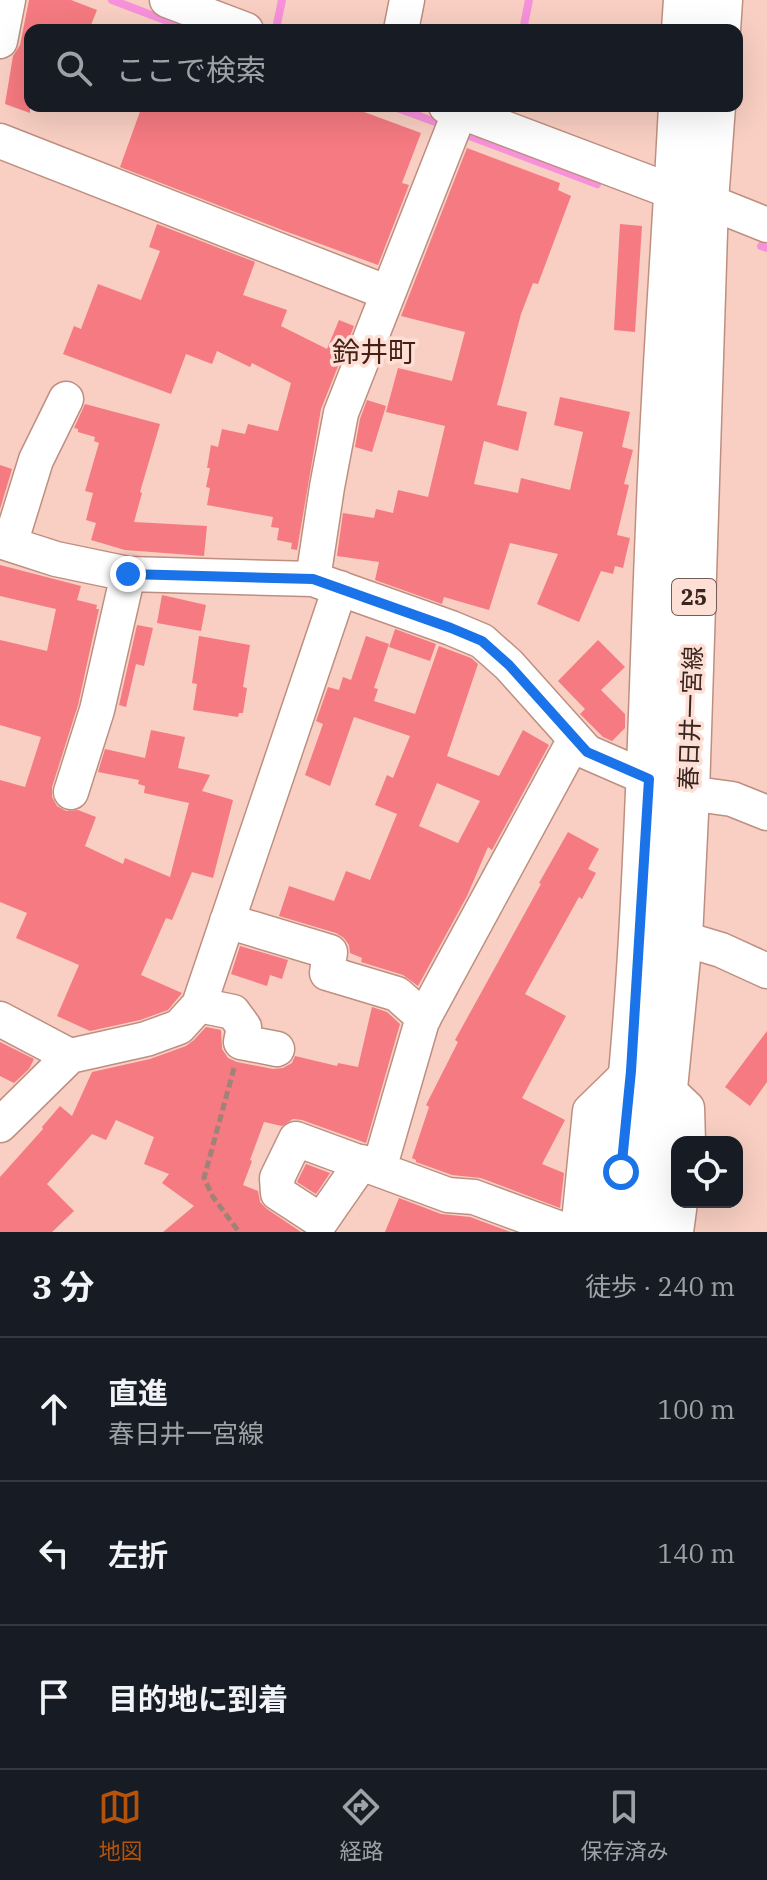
<!DOCTYPE html>
<html lang="ja">
<head>
<meta charset="utf-8">
<style>
	:root { --surface:#171b24; --page:#242831; --text:#f1f3f6; --muted:#9ea1a6; --line:#363941; --accent:#b45309 }
	body { margin:0; font-family:"IBM Plex Serif","Noto Sans JP",serif; background:var(--page); color:var(--text) }
	.controls { position:absolute; right:24px; bottom:24px; display:grid; overflow:hidden; border-radius:16px; box-shadow:0 8px 32px #0002 }
	.controls button { width:72px; height:72px; display:grid; place-items:center; padding:0; border:0; border-bottom:2px solid var(--line); background:var(--surface); color:var(--text); font:40px sans-serif }
	.stop { position:absolute; width:24px; height:24px; margin:-18px; border:6px solid #1a73e8; border-radius:50%; background:#fff }
	.stop.end { background:#1a73e8; border-color:#fff; box-shadow:0 2px 8px #0008 }
	.list { margin:0; padding:0; list-style:none }
	h2 { display:flex; justify-content:space-between; align-items:center; height:104px; margin:0; padding:0 32px; font-size:34px }
	h2 small { font-size:26px; font-weight:400; color:var(--muted) }
	.list li { display:grid; grid-template-columns:52px 1fr auto; gap:24px; align-items:center; box-sizing:border-box; height:144px; padding:0 32px; border-top:2px solid var(--line) }
	.list b { display:block; font-size:30px; white-space:nowrap }
	.list p { margin:0; font-size:26px; white-space:nowrap; color:var(--muted) }
	.list em { font-size:26px; font-style:normal; color:var(--muted) }
	.icon { flex:none; width:44px; height:44px; fill:none; stroke:currentColor; stroke-width:2; stroke-linecap:round; stroke-linejoin:round }
	.map { position:relative; flex:none; width:767px; height:1232px; overflow:hidden }
	.search { position:absolute; background:var(--surface); box-shadow:0 8px 32px #0002; left:24px; right:24px; top:24px; height:88px; display:flex; align-items:center; gap:20px; box-sizing:border-box; padding:0 28px; border-radius:16px; color:var(--muted); font-size:30px }
	.sheet { height:536px; background:var(--surface) }
	nav { display:flex; justify-content:space-around; align-items:center; box-sizing:border-box; height:112px; border-top:2px solid var(--line); background:var(--surface); font-size:22px; color:var(--muted) }
	nav a { display:grid; justify-items:center; gap:4px }
	nav .on { color:var(--accent) }
	.map>svg:first-child { display:block }
</style>
</head>
<body>
<div class="map">
<svg width="767" height="1232" viewBox="0 0 767 1232">
	<rect width="100%" height="100%" fill="#f8cfc2"/>
	<g fill="none" stroke-linecap="round" stroke-linejoin="round">
		<path stroke="#f691da" stroke-width="8" d="M112,0L191,30
			M277,24L282,0
			M523,30L529,0
			M392,106L438,123
			M467,135L597,184
			M761,246L767,248"/>
	</g>
	<path fill="#f57a81" fill-rule="evenodd" d="M29,0H71L97,10L89,30H30V113L5,104L13,56L20,45Z
		M142,106H348L421,133L402,183L409,185L378,265L282,230L120,167Z
		M467,148L560,183L558,190L571,196L538,284L533,283L521,314L497,405L527,412L518,451L484,441L474,484L518,493L521,478L570,490L583,432L554,425L560,397L630,412L622,447L633,450L624,484L629,485L617,535L630,538L623,568L615,566L613,574L601,571L579,622L537,604L558,554L510,543L489,610L444,597L442,604L375,580L379,562L337,556L343,513L374,518L376,509L393,513L398,490L428,497L445,426L386,412L398,368L452,381L465,332L401,316Z
		M157,224L255,262L243,295L287,310L281,326L327,349L339,320L354,326L321,409L297,550L291,549L292,543L277,540L279,528L271,527L273,517L207,505L210,488L206,487L210,468H207L211,445L218,447L222,429L245,434L248,424L278,431L291,383L252,363L250,367L217,351L212,364L186,354L171,394L63,354L74,326L81,329L98,284L141,300L160,251L149,247Z
		M620,224L642,226L635,332L614,330Z
		M367,400L386,406L372,452L355,447L360,419Z
		M85,404L160,424L140,492L142,493L134,522L207,526L204,556L125,550L91,540L96,523L86,520L93,493L85,491L99,443L94,441L95,437L78,432V429L74,428Z
		M0,465L12,469L0,509Z
		M0,565L81,586L77,600L97,605L96,609H99L78,705L52,787V797L57,806L66,811L78,810L96,817L85,846L123,864L125,858L170,877L189,803L144,793L145,786L138,784L139,780L98,772L105,749L145,758L151,730L185,737L178,768L210,775L202,791L233,800L213,878L192,872L172,920L166,918L141,975L182,993L168,1010L140,1020L90,1031L57,1016L79,965L16,938L27,913L0,902V780L25,787L41,737L0,725V640L47,651L56,609L0,596Z
		M162,595L206,605L201,631L157,623Z
		M137,625L153,628L144,666L136,664L126,707L119,705Z
		M395,629L436,644L430,661L389,647Z
		M199,636L250,645L243,687L247,688L243,713H239L238,717L193,710L197,684L192,683Z
		M366,636L389,644L374,688L378,689L374,701L415,714L439,646L471,658L478,664L447,756L499,776L523,730L549,745L492,850L488,847L467,896L418,986L403,975L361,962L362,958L350,953L349,945L344,938L336,933L279,916L289,886L334,901L346,871L370,880L397,814L375,805L387,775L393,778L410,736L354,717L330,786L305,775L323,724L316,721L328,687L339,690L343,677L351,680ZM437,783L480,801L458,843L419,826Z
		M598,640L625,667L601,690L625,714V728L612,741L603,737L580,714L585,709L558,681Z
		M568,832L599,849L588,869L596,873L582,899L579,897L525,994L566,1016L522,1098L565,1120L542,1164L564,1173L560,1208L481,1178L452,1175L416,1162V1160L412,1158L429,1107L426,1105L458,1042L455,1040L541,884L539,883Z
		M240,946L288,960L282,979L270,975L267,986L231,974Z
		M372,1007L387,1012L400,1024L366,1143L302,1120L293,1119L282,1126L264,1122L250,1160L252,1161L243,1185L258,1191L260,1202L267,1209L301,1232H163L194,1206L162,1183L169,1174L144,1164L154,1137L116,1120L106,1140L92,1134L47,1184L74,1211L52,1232H0V1177L43,1129L42,1127L60,1106L72,1116L92,1072L150,1059L186,1046L194,1040L206,1027L221,1030L222,1049L228,1058L237,1062L273,1069L283,1068L292,1063L295,1056L337,1066L338,1063L358,1067Z
		M767,1031V1082L750,1106L725,1087Z
		M0,1042L34,1059L29,1069L14,1083L0,1076Z
		M306,1164L330,1173L316,1194L297,1182Z
		M399,1198L441,1214L470,1217L511,1232H385Z"/>
	<g fill="none" stroke-linecap="round" stroke-linejoin="round">
		<g stroke="#be8f80" stroke-width="37">
			<path id="minor" d="M167,0L246,30
				M401,30L407,0
				M0,41L8,0
				M446,106L676,193
				M0,141L388,293
				M707,201L767,225
				M0,541L56,559L128,574L313,579L451,628L482,641L509,665L587,752L649,779L688,793L732,799L767,813
				M10,544L36,460L66,399
				M313,579L327,487L341,413L460,111
				M71,792L97,710L128,574
				M227,921L330,952L327,973L397,994L424,1018
				M681,938L721,950L767,971
				M199,1005L233,1012L244,1027L241,1042L277,1049
				M0,1019L70,1056
				M666,1088L687,1108L688,1142
				M0,1125L70,1056L146,1039L179,1027L199,1005L340,588
				M362,1162L321,1221L278,1193L277,1178L296,1139L448,1195L474,1197L569,1232
				M379,1169L422,1021L575,739
				M578,1232L590,1111L631,1071
				M676,1232L680,1202"/>
		</g>
		<g stroke="#be8f80" stroke-width="45">
			<path id="major" d="M683,30L685,0
				M719,30L721,0
				M612,1232C645,999 647,763 657,528C662,387 673,247 680,106
				M646,1232L666,1088L681,938L688,793L707,201L714,106"/>
		</g>
		<path stroke="#a18278" stroke-width="5" stroke-dasharray="8 4" stroke-linecap="butt" d="M234,1068L204,1178L213,1197L239,1232"/>
		<use href="#minor" stroke="#fff" stroke-width="34"/>
		<use href="#major" stroke="#fff" stroke-width="42"/>
	</g>
	<g fill="none" stroke-linecap="round" stroke-linejoin="round">
		<path stroke="#1a73e8" stroke-width="10" d="M128,574L313,579L451,628L482,641L509,665L587,752L649,779L631,1071L621,1172"/>
	</g>
	<g text-anchor="middle" stroke-width="7" stroke-linejoin="round" paint-order="stroke">
		<rect fill="#fedfd5" stroke="#735d56" stroke-width="2" x="672" y="579" width="44" height="36" rx="6"/>
		<g font-size="22" font-weight="bold" fill="#38251f">
			<text x="694" y="605">25</text>
		</g>
		<g font-size="24" fill="#38251f" stroke="#fedfd5">
			<text transform="translate(691 718) rotate(-88)" y="8">春日井一宮線</text>
		</g>
		<g font-size="28" fill="#462014" stroke="#fedfd5">
			<text x="374" y="362">鈴井町</text>
		</g>
	</g>
</svg>
<div class="controls">
<button><svg class="icon" aria-label="locate" viewBox="0 0 24 24"><circle cx="12" cy="12" r="6"/><path d="M12 2v4M12 18v4M2 12h4M18 12h4"/></svg></button>
</div>
<div class="stop" style="left:621px;top:1172px"></div>
<div class="stop end" style="left:128px;top:574px"></div>
<div class="search"><svg class="icon" aria-label="search" viewBox="0 0 24 24"><circle cx="10" cy="10" r="6"/><path d="M15 15l6 6"/></svg>ここで検索</div>
</div>
<section class="sheet">
<h2>3 分<small>徒歩 · 240 m</small></h2>
<ul class="list">
<li><svg class="icon" aria-label="ahead" viewBox="0 0 24 24"><path d="M12 20V5M6 11l6-6 6 6"/></svg><div><b>直進</b><p>春日井一宮線</p></div><em>100 m</em></li>
<li><svg class="icon" aria-label="left" viewBox="0 0 24 24"><path d="M17 20v-9H6M10 6l-5 5 5 5"/></svg><div><b>左折</b></div><em>140 m</em></li>
<li><svg class="icon" aria-label="arrive" viewBox="0 0 24 24"><path d="M6 21V4h12l-3 4 3 4H6"/></svg><div><b>目的地に到着</b></div></li>
</ul>
</section>
<nav>
<a class="on"><svg class="icon" aria-label="map" viewBox="0 0 24 24"><path d="M3 6l6-2 6 2 6-2v14l-6 2-6-2-6 2zM9 4v14M15 6v14"/></svg>地図</a>
<a><svg class="icon" aria-label="directions" viewBox="0 0 24 24"><path d="M12 3l9 9-9 9-9-9zM9 14v-3h6M13 9l2 2-2 2"/></svg>経路</a>
<a><svg class="icon" aria-label="saved" viewBox="0 0 24 24"><path d="M7 4h10v16l-5-4-5 4z"/></svg>保存済み</a>
</nav>
</body>
</html>
